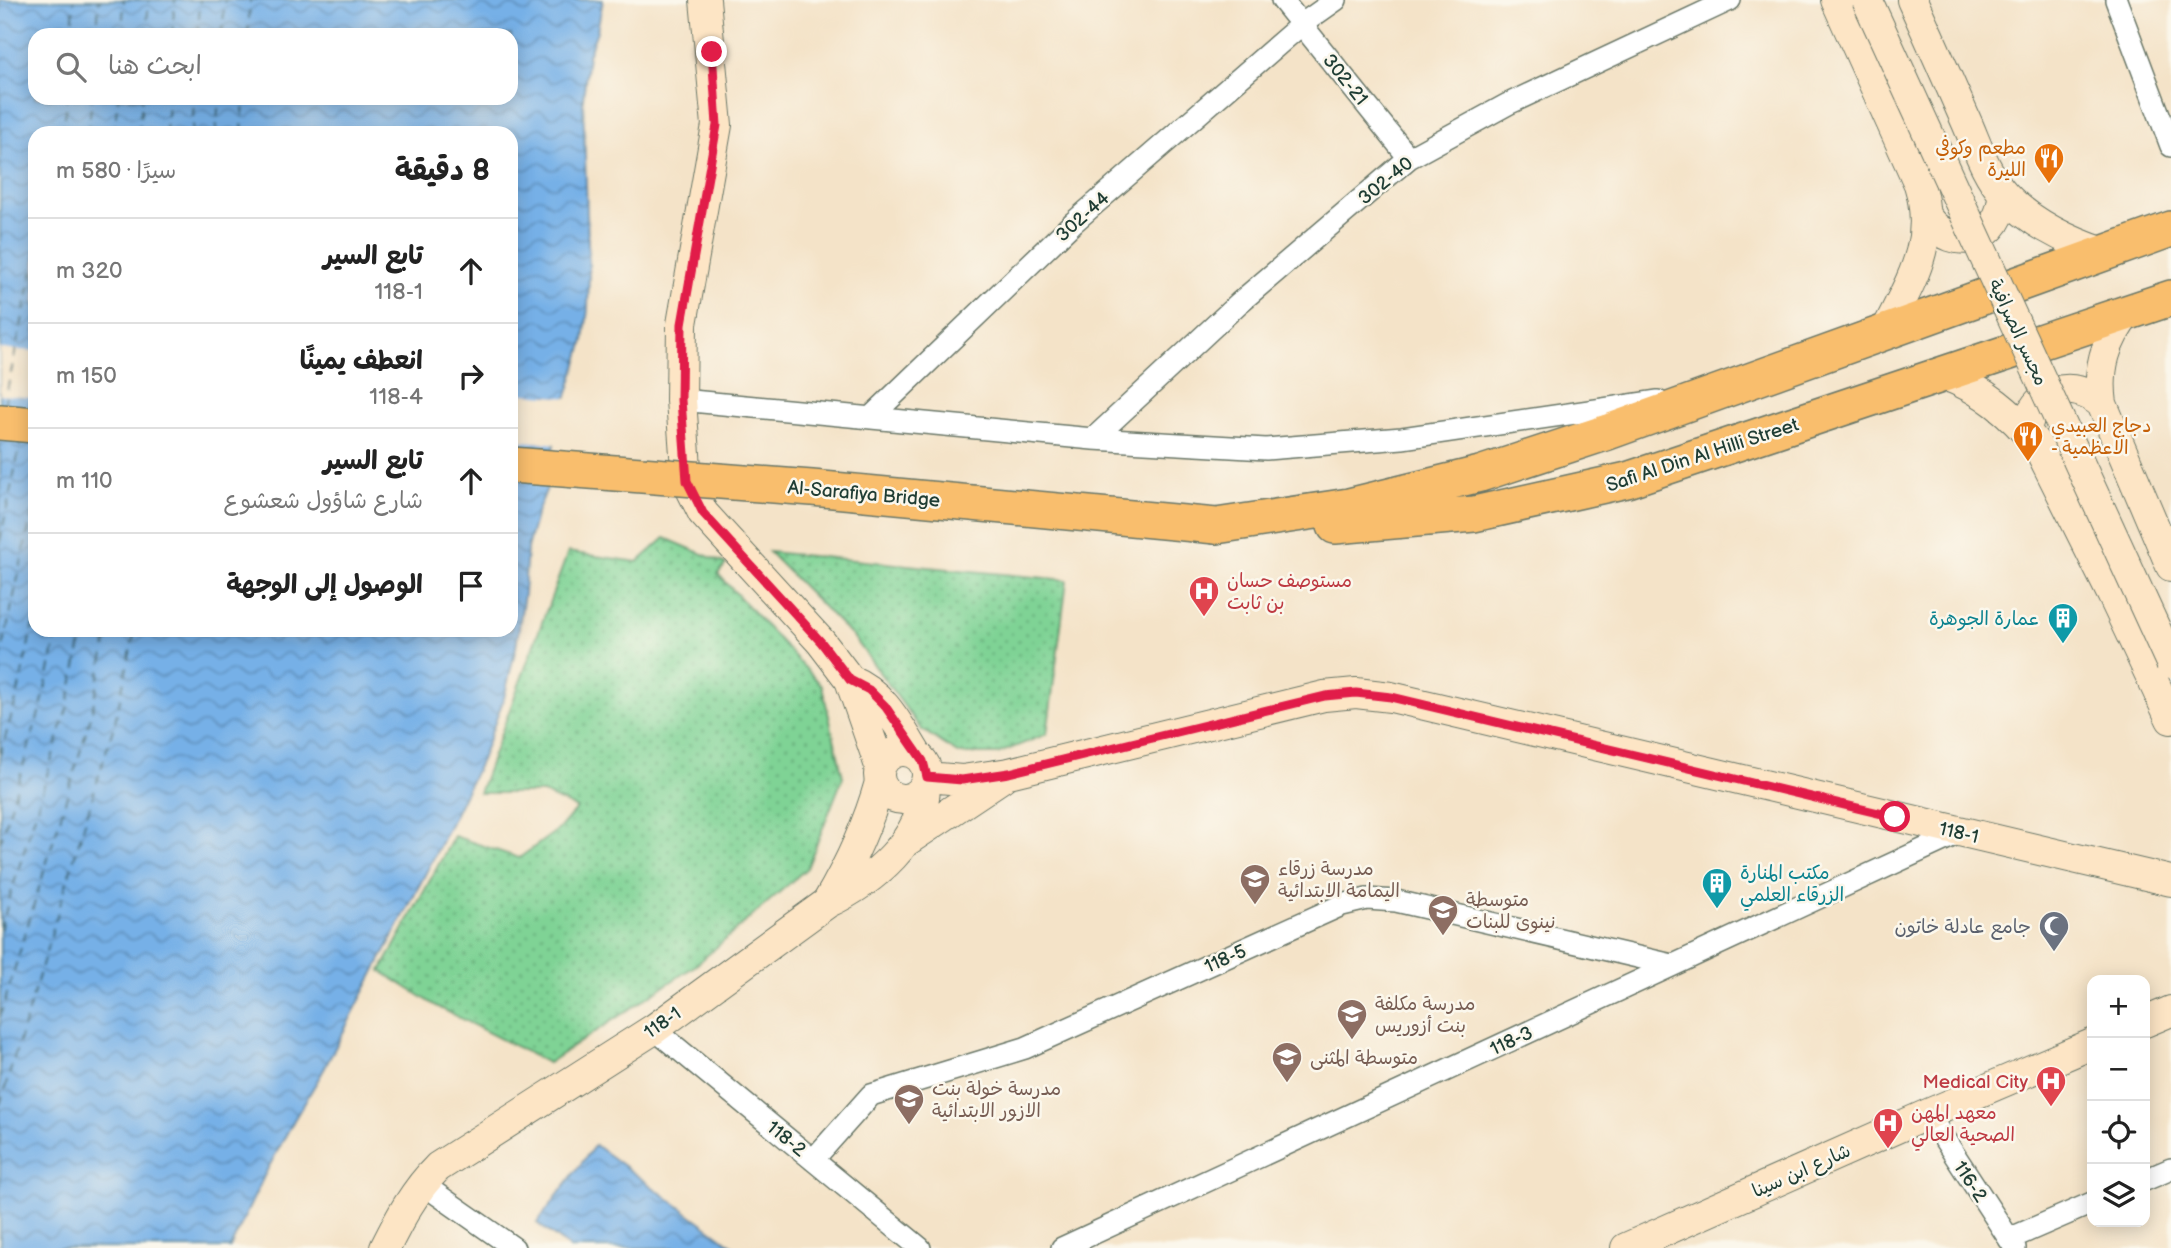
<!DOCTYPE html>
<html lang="ar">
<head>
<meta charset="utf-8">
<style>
	:root { --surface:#fff; --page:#f2f2f2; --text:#222; --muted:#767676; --line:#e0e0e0 }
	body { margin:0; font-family:"Balsamiq Sans","Playpen Sans Arabic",sans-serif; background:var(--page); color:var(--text); direction:rtl }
	.controls { position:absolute; right:21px; bottom:21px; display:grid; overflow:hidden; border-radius:14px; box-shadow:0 4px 18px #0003 }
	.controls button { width:63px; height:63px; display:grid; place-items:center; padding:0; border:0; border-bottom:2px solid var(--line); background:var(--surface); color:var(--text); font:35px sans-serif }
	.stop { position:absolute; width:21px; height:21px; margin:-16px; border:5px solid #e11d48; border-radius:50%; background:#fff }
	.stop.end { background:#e11d48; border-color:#fff; box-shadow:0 2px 7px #0008 }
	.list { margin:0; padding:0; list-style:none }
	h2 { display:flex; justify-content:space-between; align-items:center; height:91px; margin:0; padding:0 28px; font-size:30px }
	h2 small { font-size:23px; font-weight:400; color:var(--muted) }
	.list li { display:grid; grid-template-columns:46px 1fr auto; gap:21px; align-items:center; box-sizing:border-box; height:105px; padding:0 28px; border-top:2px solid var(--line) }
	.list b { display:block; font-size:26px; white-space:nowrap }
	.list p { margin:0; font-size:23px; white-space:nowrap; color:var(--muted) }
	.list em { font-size:23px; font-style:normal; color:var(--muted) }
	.icon { flex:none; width:38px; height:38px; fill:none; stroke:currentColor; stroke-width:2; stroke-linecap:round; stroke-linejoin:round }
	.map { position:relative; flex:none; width:2171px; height:1248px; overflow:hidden; direction:ltr }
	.search { position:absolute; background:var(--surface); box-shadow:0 4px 18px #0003; left:28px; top:28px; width:490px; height:77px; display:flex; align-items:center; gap:18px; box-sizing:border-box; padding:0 24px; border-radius:21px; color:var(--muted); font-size:26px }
	.panel { position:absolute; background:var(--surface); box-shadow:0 4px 18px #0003; left:28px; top:126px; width:490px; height:511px; border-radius:21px; direction:rtl }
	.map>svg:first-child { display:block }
</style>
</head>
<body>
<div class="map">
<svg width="2171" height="1248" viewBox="0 0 2171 1248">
	<defs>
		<pattern id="grass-dots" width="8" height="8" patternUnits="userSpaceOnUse" patternTransform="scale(1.75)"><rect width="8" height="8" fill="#7fd395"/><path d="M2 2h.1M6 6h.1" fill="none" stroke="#67ac7a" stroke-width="1.8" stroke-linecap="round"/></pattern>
		<pattern id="water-waves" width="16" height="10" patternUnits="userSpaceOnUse" patternTransform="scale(1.75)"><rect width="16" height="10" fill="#76b0e7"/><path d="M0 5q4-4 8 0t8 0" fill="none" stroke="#6090bc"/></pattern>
	</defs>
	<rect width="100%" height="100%" fill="#fbf7ec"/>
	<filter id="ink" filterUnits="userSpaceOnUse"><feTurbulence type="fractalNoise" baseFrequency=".0143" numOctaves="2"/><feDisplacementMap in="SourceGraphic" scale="14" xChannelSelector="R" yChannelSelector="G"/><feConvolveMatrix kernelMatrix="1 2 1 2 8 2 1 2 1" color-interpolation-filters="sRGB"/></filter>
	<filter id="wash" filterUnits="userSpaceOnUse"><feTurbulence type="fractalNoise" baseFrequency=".00686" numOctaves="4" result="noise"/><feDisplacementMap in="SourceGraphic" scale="28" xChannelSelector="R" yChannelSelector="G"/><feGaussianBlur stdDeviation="1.57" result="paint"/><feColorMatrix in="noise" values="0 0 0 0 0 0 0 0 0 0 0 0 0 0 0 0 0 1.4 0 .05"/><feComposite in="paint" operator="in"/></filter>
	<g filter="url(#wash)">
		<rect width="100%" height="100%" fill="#f4e3c8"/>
		<path fill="url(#grass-dots)" stroke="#4f8864" stroke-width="2" d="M665,538L726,564L718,574L822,686L843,777L807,868L696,965L548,1063L436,1006L381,971L454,836L519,858L559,829L577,808L543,793H479L568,552L638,562Z
			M769,552L1067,580L1047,734L997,754H959L921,729L855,639Z"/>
		<path fill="url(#water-waves)" stroke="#4a768e" stroke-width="2" fill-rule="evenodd" d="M0,0H603L597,31L588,55L583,99L589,271L588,309L584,341L556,432L547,488L536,515L527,548L524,593L516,647L504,698L481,760L431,863L322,1073L294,1120L265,1174L230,1248H0ZM35,35H511V98H35ZM35,133H511V630H35Z
			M595,1145L736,1248H570L537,1223Z"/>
		<path fill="#f4e3c8" d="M0,349L35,351V398L0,395Z
			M511,393L571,398L558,444L511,440Z"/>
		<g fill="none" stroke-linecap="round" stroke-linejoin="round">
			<path stroke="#355a61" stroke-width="2" stroke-dasharray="9 7" stroke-linecap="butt" d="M72,35L74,0
				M97,35L99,0
				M122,35L124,0
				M146,35L149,0
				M172,35L175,0
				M198,35L200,0
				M222,35L225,0
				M248,35L250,0
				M63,133L67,98
				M88,133L92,98
				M114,133L118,98
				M139,133L142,98
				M166,133L168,98
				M192,133L194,98
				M216,133L219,98
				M242,133L244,98
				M4,405L35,261
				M29,408L35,378
				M0,541L21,441
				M0,661L35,499
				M0,755L17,697L35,615
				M0,843L42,703L58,630
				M0,930L67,709L84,630
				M0,1017L91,716L109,630
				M0,1105L115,722L135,630"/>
		</g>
	</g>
	<g filter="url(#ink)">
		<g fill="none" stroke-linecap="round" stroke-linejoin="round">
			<g stroke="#6a7768" stroke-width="24">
				<path id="street" d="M1282,0L1409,158
					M2116,0L2171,146
					M681,400L1093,439L1266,449L1402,438L1658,401
					M870,418L1074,222L1302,24L1336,0
					M1093,439L1239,303L1409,158L1508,104L1730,0
					M654,1029L920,1248
					M1928,1114L2015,1248
					M813,1160L871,1095L1025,1048L1342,905L1367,899L1396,901L1672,965
					M2145,1180L2171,1169
					M421,1183L514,1248
					M2009,1239L2092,1203
					M1062,1248L1961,832"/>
			</g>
			<g stroke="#6a7768" stroke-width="32">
				<path id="secondary" d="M705,0L717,125L682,324L681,400L687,481L703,513L821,642L850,680L880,766
					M1836,0L1919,184C1937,242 1911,280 1886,331
					M1912,0C1931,41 1949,82 1967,123C1977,146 1986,174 2004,194C2030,223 2068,241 2104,253
					M1927,218C1955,255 2003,240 2003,193
					M2128,312C2105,340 2097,369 2102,404L2171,566
					M1945,375C1984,390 2012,413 2038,446L2112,594L2171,719
					M2026,431C2032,390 2072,377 2102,404
					M850,680C883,693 899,726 917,755
					M879 775a24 24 0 1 1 48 0a24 24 0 1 1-48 0Z
					M927,777L962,780L1009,773L1324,696L1356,693L1391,697L2171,881
					M905,842L1001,778
					M827,903C850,864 868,825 880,782
					M2145,1022L2171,1011
					M385,1248C400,1218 414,1191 438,1167L654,1029L827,903C872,882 925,839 925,785
					M1626,1248L1928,1114L2092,1044"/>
			</g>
			<g stroke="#6a7768" stroke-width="38">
				<path id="primary" d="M0,422L35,425
					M1216,526L1349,506L1480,474L1608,432L2171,229
					M1335,526L1474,514L1627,480L2171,298"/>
			</g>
			<use href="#street" stroke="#fff" stroke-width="21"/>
			<use href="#secondary" stroke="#fde5c5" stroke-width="30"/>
			<use href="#primary" stroke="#f9be6d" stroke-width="35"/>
			<g stroke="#6a7768" stroke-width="32" stroke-linecap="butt">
				<path id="secondary-bridge" d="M1867,0L2171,663"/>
			</g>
			<g stroke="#6a7768" stroke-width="38" stroke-linecap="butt">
				<path id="primary-bridge" d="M511,465L812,488L1216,526"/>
			</g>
			<use href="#secondary-bridge" stroke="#fde5c5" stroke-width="30"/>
			<use href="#primary-bridge" stroke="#f9be6d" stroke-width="35"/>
		</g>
	</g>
	<g fill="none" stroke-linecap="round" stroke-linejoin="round" filter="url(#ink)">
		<path stroke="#e11d48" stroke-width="9" d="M712,52L717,125L682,324L681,400L687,481L703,513L821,642L850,680L869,690L885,706L923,761L927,777L962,780L1009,773L1325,696L1356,693L1391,697L1895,817"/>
	</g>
	<defs>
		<g id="restaurant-pin" transform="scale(1.575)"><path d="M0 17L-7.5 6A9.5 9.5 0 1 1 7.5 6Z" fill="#e8710a" stroke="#fbf7ec"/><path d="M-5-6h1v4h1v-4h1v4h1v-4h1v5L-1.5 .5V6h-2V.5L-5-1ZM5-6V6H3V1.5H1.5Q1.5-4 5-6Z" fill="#fff"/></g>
		<g id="hospital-pin" transform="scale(1.575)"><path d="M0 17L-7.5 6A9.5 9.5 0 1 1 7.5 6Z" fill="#e0444e" stroke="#fbf7ec"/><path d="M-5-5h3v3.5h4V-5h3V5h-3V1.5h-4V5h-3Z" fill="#fff"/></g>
		<g id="building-pin" transform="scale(1.575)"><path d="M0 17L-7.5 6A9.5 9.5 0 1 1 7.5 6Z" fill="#0f9aa8" stroke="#fbf7ec"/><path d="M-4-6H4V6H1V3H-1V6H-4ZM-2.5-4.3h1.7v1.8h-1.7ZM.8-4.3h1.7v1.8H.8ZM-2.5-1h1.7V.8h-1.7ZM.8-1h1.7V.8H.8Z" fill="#fff"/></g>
		<g id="school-pin" transform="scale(1.575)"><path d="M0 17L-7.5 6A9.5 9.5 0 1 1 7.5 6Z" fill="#8d6e63" stroke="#fbf7ec"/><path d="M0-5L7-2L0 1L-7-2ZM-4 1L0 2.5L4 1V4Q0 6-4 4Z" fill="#fff"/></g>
		<g id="mosque-pin" transform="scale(1.575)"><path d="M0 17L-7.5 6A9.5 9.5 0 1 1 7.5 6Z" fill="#6b7280" stroke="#fbf7ec"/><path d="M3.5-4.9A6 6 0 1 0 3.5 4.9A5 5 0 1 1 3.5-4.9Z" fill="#fff"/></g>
	</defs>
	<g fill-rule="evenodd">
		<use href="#restaurant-pin" x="2049" y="158"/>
		<use href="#restaurant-pin" x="2028" y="436"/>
		<use href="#hospital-pin" x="1204" y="591"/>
		<use href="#building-pin" x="2063" y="618"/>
		<use href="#school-pin" x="1255" y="879"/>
		<use href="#building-pin" x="1717" y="883"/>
		<use href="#school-pin" x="1443" y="910"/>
		<use href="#mosque-pin" x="2054" y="926"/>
		<use href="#school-pin" x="1352" y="1014"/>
		<use href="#school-pin" x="1287" y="1057"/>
		<use href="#hospital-pin" x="2051" y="1081"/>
		<use href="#school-pin" x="909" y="1099"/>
		<use href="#hospital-pin" x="1888" y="1123"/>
	</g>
	<g text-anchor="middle" stroke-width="5" stroke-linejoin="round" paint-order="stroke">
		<g font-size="19" fill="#1f3d34" stroke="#fbf7ec">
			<text transform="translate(1346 79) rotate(51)" y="7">302-21</text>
			<text transform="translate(1385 180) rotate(-39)" y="7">302-40</text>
			<text transform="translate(1082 216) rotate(-42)" y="7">302-44</text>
			<text transform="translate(2019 332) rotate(65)" y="7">مجسر الصرافية</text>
			<text transform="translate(1702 454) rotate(-18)" y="7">Safi Al Din Al Hilli Street</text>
			<text transform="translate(864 493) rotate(5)" y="7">Al-Sarafiya Bridge</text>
			<text transform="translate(1959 832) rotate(13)" y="7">118-1</text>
			<text transform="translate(1225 958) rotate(-24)" y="7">118-5</text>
			<text transform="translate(662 1022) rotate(-35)" y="7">118-1</text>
			<text transform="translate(1511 1040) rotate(-25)" y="7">118-3</text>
			<text transform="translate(787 1138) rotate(39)" y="7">118-2</text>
			<text transform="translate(1801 1170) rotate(-24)" y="7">شارع ابن سينا</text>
			<text transform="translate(1971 1181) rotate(57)" y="7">116-2</text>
		</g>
		<g font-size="19" fill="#c56008" stroke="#fbf7ec" text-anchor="end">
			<text x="2026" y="154">مطعم وكوفي<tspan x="2026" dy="22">الليرة</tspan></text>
			<text x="2051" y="432" text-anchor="start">دجاج العبيدي<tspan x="2051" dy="22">- الاعظمية</tspan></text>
		</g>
		<g font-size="19" fill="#be3a42" stroke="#fbf7ec" text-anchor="start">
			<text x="1227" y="587">مستوصف حسان<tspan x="1227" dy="22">بن ثابت</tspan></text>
			<text x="2028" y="1088" text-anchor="end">Medical City</text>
			<text x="1911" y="1119">معهد المهن<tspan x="1911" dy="22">الصحية العالي</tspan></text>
		</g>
		<g font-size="19" fill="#0d838f" stroke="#fbf7ec" text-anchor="end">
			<text x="2040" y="625">عمارة الجوهرة</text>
			<text x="1740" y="879" text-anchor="start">مكتب المنارة<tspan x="1740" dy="22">الزرقاء العلمي</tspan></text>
		</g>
		<g font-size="19" fill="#785e54" stroke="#fbf7ec" text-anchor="start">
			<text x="1278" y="875">مدرسة زرقاء<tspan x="1278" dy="22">اليمامة الابتدائية</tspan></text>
			<text x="1466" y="906">متوسطة<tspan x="1466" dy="22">نينوى للبنات</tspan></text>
			<text x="1375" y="1010">مدرسة مكلفة<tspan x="1375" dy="22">بنت أزوريس</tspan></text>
			<text x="1310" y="1064">متوسطة المثنى</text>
			<text x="932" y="1095">مدرسة خولة بنت<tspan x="932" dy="22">الازور الابتدائية</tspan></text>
		</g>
		<g font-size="19" fill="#5b616d" stroke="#fbf7ec" text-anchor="end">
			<text x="2031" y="933">جامع عادلة خاتون</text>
		</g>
	</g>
</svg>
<div class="controls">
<button>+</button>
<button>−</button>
<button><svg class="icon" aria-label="locate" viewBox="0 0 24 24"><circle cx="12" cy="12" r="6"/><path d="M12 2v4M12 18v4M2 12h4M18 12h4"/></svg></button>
<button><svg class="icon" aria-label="layers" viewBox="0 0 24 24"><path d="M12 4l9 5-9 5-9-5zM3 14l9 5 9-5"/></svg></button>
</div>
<div class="stop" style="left:1895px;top:817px"></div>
<div class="stop end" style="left:712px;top:52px"></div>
<div class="search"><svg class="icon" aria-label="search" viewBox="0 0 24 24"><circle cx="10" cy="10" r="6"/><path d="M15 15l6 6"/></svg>ابحث هنا</div>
<section class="panel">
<h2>8 دقيقة<small>سيرًا · 580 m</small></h2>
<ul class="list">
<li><svg class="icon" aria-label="ahead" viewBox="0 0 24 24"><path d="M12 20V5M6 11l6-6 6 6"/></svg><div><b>تابع السير</b><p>118-1</p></div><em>320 m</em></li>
<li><svg class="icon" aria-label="right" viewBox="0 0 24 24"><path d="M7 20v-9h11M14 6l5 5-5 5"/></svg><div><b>انعطف يمينًا</b><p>118-4</p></div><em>150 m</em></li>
<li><svg class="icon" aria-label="ahead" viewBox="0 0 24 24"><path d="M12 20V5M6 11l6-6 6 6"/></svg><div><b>تابع السير</b><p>شارع شاؤول شعشوع</p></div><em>110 m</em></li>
<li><svg class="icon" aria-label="arrive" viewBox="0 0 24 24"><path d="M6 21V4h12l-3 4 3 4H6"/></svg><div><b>الوصول إلى الوجهة</b></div></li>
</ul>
</section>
</div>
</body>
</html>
